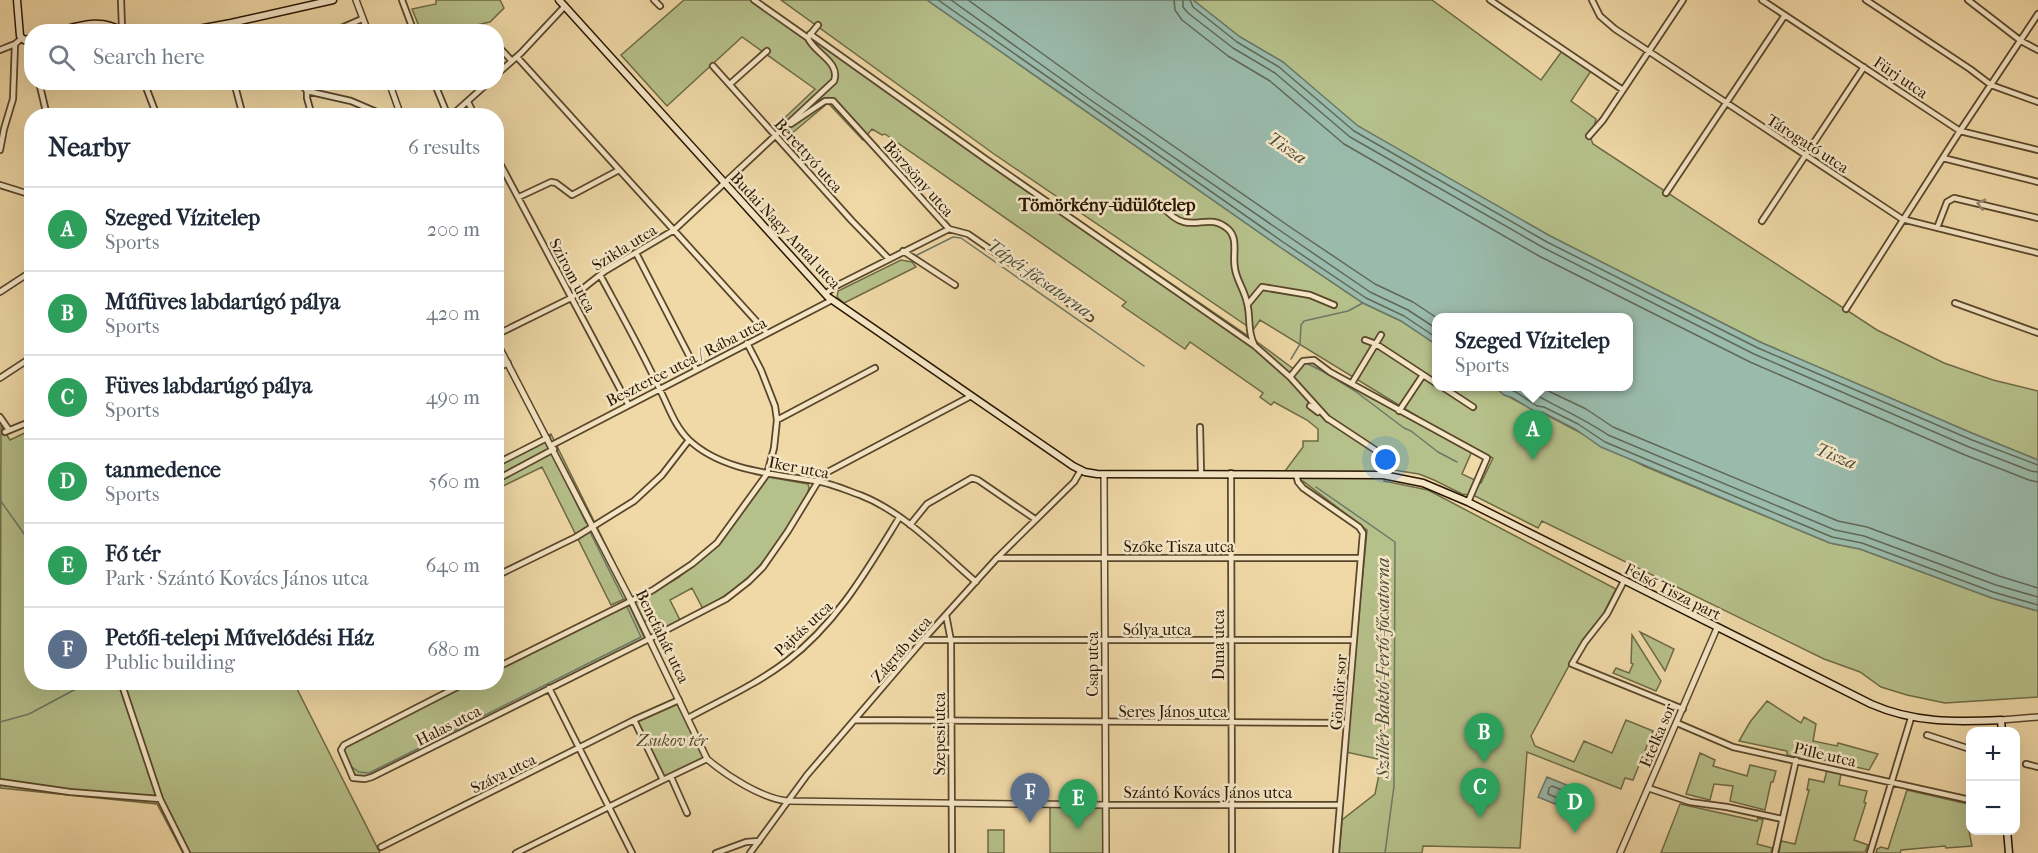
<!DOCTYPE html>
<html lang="en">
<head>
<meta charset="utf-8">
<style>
	:root { --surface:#fff; --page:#f2f2f3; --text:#1f2937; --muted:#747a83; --line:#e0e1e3; --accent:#2563eb }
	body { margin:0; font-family:"IM FELL French Canon",serif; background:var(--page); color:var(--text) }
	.controls { position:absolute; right:18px; bottom:18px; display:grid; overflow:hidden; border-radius:12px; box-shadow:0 6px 24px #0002 }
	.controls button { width:54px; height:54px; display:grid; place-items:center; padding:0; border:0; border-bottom:2px solid var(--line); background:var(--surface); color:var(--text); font:30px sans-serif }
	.you { position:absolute; left:1386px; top:460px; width:21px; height:21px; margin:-15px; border:4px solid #fff; border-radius:50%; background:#1a73e8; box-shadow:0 0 0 9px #1a73e833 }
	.badge { display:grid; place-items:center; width:39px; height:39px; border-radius:50%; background:var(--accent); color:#fff; font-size:20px; font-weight:700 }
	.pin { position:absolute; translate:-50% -50px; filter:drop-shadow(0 2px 3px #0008) }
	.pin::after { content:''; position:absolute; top:32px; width:21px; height:18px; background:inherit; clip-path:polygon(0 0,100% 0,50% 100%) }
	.popup { position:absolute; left:1432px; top:313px; width:201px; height:78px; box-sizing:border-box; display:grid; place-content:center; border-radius:12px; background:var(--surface); filter:drop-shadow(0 2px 4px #0005); font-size:20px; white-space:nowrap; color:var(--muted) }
	.popup b { font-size:22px; color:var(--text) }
	.popup::after { content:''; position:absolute; left:50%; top:100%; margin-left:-12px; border:12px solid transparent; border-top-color:var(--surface) }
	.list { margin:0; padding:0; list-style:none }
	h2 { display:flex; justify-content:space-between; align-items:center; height:78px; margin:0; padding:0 24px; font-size:26px }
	h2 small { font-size:20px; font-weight:400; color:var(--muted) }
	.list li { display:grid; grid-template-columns:39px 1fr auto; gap:18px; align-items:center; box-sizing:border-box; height:84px; padding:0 24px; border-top:2px solid var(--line) }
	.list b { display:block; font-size:22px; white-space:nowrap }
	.list p { margin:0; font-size:20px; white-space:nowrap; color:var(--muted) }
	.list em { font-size:20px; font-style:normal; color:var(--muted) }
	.icon { flex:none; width:33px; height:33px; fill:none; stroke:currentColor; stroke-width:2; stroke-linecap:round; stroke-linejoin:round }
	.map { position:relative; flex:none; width:2038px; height:853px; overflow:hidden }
	.search { position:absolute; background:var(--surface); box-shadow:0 6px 24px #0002; left:24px; top:24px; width:480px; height:66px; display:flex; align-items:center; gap:15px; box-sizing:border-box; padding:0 21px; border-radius:24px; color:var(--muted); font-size:22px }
	.panel { position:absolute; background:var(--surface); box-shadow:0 6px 24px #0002; left:24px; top:108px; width:480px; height:582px; border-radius:24px }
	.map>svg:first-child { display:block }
</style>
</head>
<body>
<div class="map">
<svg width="2038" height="853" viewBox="0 0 2038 853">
	<rect width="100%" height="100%" fill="#f0d9a7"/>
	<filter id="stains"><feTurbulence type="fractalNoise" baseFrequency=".00333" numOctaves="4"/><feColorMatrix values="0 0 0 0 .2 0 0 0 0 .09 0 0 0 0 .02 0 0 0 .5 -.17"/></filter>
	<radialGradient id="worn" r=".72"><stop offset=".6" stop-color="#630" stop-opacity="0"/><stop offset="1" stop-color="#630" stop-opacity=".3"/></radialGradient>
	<path fill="#b6c08a" stroke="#6e6a46" stroke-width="1.5" d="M436,0H500L504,8L490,22L450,31H421L412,9L436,4Z
		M684,0H756L1260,344L1295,370L1303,362H1312L1406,417L1472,451L1462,474L1481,483L1493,458L1438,429L1260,320L1253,330L994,154L781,0H927L1280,247L1363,303L1401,321L1437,345V386L1495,387C1499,392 1535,412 1541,412L1644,466L1830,543L1860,549L1992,598L2038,611V697L1945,703L1907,695L1881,687L1860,672L1824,659L1542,521L1538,528L1475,496L1462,494L1434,480L1419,474L1387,469L1384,481L1428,490L1616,589L1602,616L1584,638L1531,736L1535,746L1574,762L1584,741L1612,753L1626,720L1653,731L1633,780L1625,778L1621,789L1527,752L1520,848L1423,846L1422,853H1339L1342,820L1375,794L1382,760L1346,752L1367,530L1304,482L1285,471L1303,447V441H1318V429L1307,420L1274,402L1271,405L1260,397L1263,393L1190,342L1185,349L1122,306L1126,302L885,134L882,135L872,129L863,140L828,103L784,140L774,128L815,89L742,37L667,106L621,55Z
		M1193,0H1432L1541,80L1562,51L1591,71L1571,101L1596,119L1591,139L1593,144L1877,330L1944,363L1993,380L2038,391V460L1974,434L1760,342L1550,236L1357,126L1283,62L1240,37Z
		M901,260L912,262L916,267L844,303L837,297L838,291Z
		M1,426L10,440L31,430L32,682L294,683L380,853H183L157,804L0,788Z
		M551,434L631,596L611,605L542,467L497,489V462Z
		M768,477L808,484L809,488C806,501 797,513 789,525C764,565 745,586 703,609L692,588L670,600L681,622L660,632L653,618L644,622L635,602L678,578L718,545Z
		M629,605L645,639L371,777H356L344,754L345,747L351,742L472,683L496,682L497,670Z
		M1640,632L1674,649L1665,671Z
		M1632,635L1661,681L1656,691L1613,673L1616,668L1629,673L1633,664L1631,663Z
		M679,700L707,759L663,780L634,720Z
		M1767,701L1801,723L1804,717L1816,724L1813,741L1837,746L1838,743L1878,754L1869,770L1811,757L1810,761L1787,755V751L1739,741L1750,722Z
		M1700,753L1715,760L1713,766L1747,776L1750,765L1776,771L1773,782H1771L1765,810L1730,801L1733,786L1714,784L1710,800L1686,794Z
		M1827,770L1841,774L1839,785L1867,791L1864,802L1866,803L1854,840L1868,845L1865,852L1779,853L1781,841L1795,844L1809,790H1807L1809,779L1824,782Z
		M1907,790L1968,804L1969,831L1972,846L1946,848L1945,846L1901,850L1900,853H1876L1877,849L1881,847L1888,849Z
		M1680,804L1757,821L1758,818L1763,820L1757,844L1772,848L1771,853H1661Z
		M1050,805H1106V853H1050Z
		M988,830H1004V853H988Z"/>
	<path fill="#9abaab" stroke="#6c7867" stroke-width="1.5" d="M927,0H1193L1240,37L1283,62L1358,126L1550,236L1760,342L1974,434L2038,460V611L1992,598L1860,549L1830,543L1601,447L1575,429L1542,412L1534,411L1513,398L1504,395L1495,387L1629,386V318H1437V345L1401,321L1363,303L1280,247Z
		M1547,777L1586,793L1577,813L1538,797Z"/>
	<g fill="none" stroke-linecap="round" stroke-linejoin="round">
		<path stroke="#606856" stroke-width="1.5" d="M938,0L1283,242L1366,298L1404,316L1437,338
			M951,0L1092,101L1288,236L1370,292L1408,310L1437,329
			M968,0L1097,93L1293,229L1375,284L1413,302L1437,318
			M1174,0L1175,10L1182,20L1228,56L1270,81L1344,144L1539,256L1750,362L1965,455L2029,480L2038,482
			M1183,0V7L1188,13L1233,48L1275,73L1350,137L1544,248L1754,354L1969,447L2031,471L2038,472
			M1190,0L1193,7L1237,42L1279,67L1354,131L1547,242L1758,348L1972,440L2038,465
			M1502,386L1516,392L1537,406L1544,407L1578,424L1605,442L1832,537L1862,543L1993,592L2038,605
			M1521,386C1549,404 1580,416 1608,435L1835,530L1864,536L1996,585L2038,597
			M1538,386L1586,409L1613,427L1838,521L1867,527L1999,576L2038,588
			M1552,786L1576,796L1575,803L1572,804L1548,794L1549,788Z"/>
		<path stroke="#6c7867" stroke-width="1.5" d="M917,255L953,237L961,238L1144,366
			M1291,359L1300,344L1301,325L1304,321L1348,311L1363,303
			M1306,363L1326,373L1355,391L1404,428L1411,431L1438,452L1457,462
			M555,460L586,523
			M1316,487L1395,542L1394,786L1385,853
			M0,500L32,545
			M590,532L623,598
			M627,607L641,637
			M0,722L29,714L89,682
			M352,767L359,772L369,773L641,637"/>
		<g stroke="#59462a" stroke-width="8">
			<path id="minor" d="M121,0L122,27L125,32
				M402,0L414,32
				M654,0L660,6
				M1490,0L1623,90
				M1592,0L1600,16L1615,29L1902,219L2038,253
				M1762,0L1960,131L2038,150
				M1866,0L1970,69L1991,85L2038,102
				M1968,0L2021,41L2038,50
				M332,32L362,19
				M476,32H484
				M810,34L987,160L1255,346L1290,377L1328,419
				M809,36L818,25
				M28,39L32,52
				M496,44L512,61
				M0,50L15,44L22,38
				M517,57L767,333
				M713,66L852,221L889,259
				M496,75L521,53L565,6
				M39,82L47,116
				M144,82L157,116
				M234,82L243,116
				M300,82L307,91L351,101L386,116
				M434,82L448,116
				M730,84L767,51
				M307,91V98L312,116
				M468,102L475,116
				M451,116L489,82
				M791,124L825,101H833L949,229L968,234L1090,318
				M1589,136L1603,120L1683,0
				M0,150L4,129L13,99L15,44
				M496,156L628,404
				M1943,158L2038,182
				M0,185L32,195
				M1666,193L1785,15
				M519,197L551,182L556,183L572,195L619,170
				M1162,206C1168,213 1175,220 1184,222C1200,226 1212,215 1228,229C1239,239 1232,255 1235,269C1237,281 1245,291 1247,303C1251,317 1247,331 1254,344
				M1762,221L1864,67
				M1937,228L1947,202L1954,198L2038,218
				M903,251L955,285
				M636,253L696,369
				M600,275C620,312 641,349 659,388C668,405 674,425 688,439C721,471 774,474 816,481C830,483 846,490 860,495C904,512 940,551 976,582
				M0,292L32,271
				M825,294L836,286L949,229
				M1955,303L2038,333
				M1248,304L1262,287L1310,295L1334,305
				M1846,309L1960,131L2038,14
				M496,335L571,298L605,271L674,230L834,81C841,62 814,53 808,38L754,0
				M1365,340L1376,344L1437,384
				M496,369L508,363
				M1290,377L1303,361L1314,360L1330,372L1487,458L1468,502
				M0,378L32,357
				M1352,383L1381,335
				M1441,386L1473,407
				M1310,406L1318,412
				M1399,411L1423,375
				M0,417L9,430
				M1327,418L1386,457L1390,464L1388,475
				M777,420L875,368
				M1200,427L1201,473
				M5,432L32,421
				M552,445L832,300
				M496,464L547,438
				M1231,473L1232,853
				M1296,474L1298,482L1303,488L1359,527L1363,533L1336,853
				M496,480L554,449
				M910,525L927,504L972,478L978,480L1035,519
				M997,558H1361
				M496,576L576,537L634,501L662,475L689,440
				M1624,581L1607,614L1585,642L1572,664L1683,709
				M946,615L951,641L952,853
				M923,640H1354
				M496,668L653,590L692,564L717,543L767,474L774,448L777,420L775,406L761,370L747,343
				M121,682L160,799L187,853
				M467,682L344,745L341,750L353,778L365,779L372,777L649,639L726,599L749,581L763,567L788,531L822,475L971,396
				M549,688L632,853
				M679,700L634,720L663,780L707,759
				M688,718C721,700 757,684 787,661C837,623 867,570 899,518
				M855,720L1347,723
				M1677,723L1733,747L1970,800
				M1927,735L1970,749
				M2026,764L2038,767
				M671,777L687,813
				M0,782L70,792L160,799
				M1648,788L1690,802L1727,807L1782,819
				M1106,805H1340
				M381,847L634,720
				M516,853L663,780
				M716,853L746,842L759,841
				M750,853L807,775L923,640L997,558L1074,482L1081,470
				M1775,853L1796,760
				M1870,853L1911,718"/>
		</g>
		<g stroke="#59462a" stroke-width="8">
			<path id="tertiary" d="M356,0L368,32
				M389,82L401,116
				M496,341L631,601L707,759C727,776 761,798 787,801L1106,805
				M1104,474L1106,853
				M2001,720L2038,717
				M1620,853L1717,628"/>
		</g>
		<g stroke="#271501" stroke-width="9">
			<path id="secondary" d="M17,0L20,36L24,40L32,38
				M559,0L828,297L1073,466L1085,472L1097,474L1383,475L1423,483L1468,502L1871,704C1914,723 1955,722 2001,720L2002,732
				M56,32C79,26 101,17 123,32
				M182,32L231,23L333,0
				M2007,830L2009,853"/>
		</g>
		<use href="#minor" stroke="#f5e6c6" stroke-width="4.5"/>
		<use href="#tertiary" stroke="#f5e6c6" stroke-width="5"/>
		<use href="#secondary" stroke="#f5e6c6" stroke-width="6"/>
	</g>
	<defs><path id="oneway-chevron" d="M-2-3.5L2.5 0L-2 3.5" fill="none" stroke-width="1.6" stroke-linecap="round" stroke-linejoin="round" transform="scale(1.5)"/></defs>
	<use stroke="#98886d" href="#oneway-chevron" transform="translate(1981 204) rotate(-166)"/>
	<g text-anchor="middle" stroke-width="5" stroke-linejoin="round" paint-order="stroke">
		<g font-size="16" fill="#271501" stroke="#f5e6c6">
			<text transform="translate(1901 77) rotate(34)" y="6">Fürj utca</text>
			<text transform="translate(1808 143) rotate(33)" y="6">Tárogató utca</text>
			<text transform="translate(809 155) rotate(48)" y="6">Berettyó utca</text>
			<text transform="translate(919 178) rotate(48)" y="6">Börzsöny utca</text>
			<text transform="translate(786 230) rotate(47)" y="6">Budai Nagy Antal utca</text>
			<text transform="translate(624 247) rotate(-32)" y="6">Szikla utca</text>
			<text transform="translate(573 275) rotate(62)" y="6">Szirom utca</text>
			<text transform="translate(686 361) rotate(-27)" y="6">Beszterce utca / Rába utca</text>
			<text transform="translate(799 467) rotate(11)" y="6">Iker utca</text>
			<text x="1179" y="552">Szőke Tisza utca</text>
			<text transform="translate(1673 591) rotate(27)" y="6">Felső Tisza part</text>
			<text transform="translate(803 628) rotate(-43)" y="6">Pajtás utca</text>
			<text x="1157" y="635">Sólya utca</text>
			<text transform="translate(663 636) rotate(64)" y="6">Bencfahát utca</text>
			<text transform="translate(1218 645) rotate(-90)" y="6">Duna utca</text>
			<text transform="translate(901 649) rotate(-49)" y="6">Zágráb utca</text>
			<text transform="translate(1092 664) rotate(-90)" y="6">Csap utca</text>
			<text transform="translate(1338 692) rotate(-86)" y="6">Göndör sor</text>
			<text x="1173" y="717">Seres János utca</text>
			<text transform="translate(448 725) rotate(-27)" y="6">Halas utca</text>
			<text transform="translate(939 734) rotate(-90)" y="6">Szepesi utca</text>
			<text transform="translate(1657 735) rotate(-67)" y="6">Etelka sor</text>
			<text transform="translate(1825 754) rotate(13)" y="6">Pille utca</text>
			<text transform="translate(503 773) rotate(-26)" y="6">Száva utca</text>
			<text x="1208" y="798">Szántó Kovács János utca</text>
		</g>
		<g font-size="16" font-style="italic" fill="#52482a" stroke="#f5e6c6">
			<text x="672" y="746">Zsukov tér</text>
		</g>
		<g font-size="18" font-style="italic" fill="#4f4f3c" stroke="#f5e6c6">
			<text transform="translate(1287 148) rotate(33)" y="6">Tisza</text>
			<text transform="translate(1039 278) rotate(35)" y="6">Tápéi-főcsatorna</text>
			<text transform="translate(1836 456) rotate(22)" y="6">Tisza</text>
			<text transform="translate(1383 668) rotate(-90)" y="6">Szillér-Baktó-Fertő-főcsatorna</text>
		</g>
		<g font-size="18" font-weight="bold" fill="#271501" stroke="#f5e6c6">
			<text x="1107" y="211">Tömörkény-üdülőtelep</text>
		</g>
	</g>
	<rect width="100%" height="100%" filter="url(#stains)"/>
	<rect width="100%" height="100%" fill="url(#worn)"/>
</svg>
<div class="controls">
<button>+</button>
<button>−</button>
</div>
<div class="you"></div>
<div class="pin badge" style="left:1533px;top:460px;background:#2e9e5b">A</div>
<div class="popup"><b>Szeged Vízitelep</b>Sports</div>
<div class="pin badge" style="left:1484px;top:763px;background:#2e9e5b">B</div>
<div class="pin badge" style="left:1480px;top:818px;background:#2e9e5b">C</div>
<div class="pin badge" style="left:1575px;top:833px;background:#2e9e5b">D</div>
<div class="pin badge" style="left:1078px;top:829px;background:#2e9e5b">E</div>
<div class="pin badge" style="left:1030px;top:823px;background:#5c6f8a">F</div>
<div class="search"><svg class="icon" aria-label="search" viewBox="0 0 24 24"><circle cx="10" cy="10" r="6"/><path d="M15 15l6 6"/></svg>Search here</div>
<section class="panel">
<h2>Nearby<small>6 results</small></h2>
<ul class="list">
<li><span class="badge" style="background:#2e9e5b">A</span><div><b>Szeged Vízitelep</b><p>Sports</p></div><em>200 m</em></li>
<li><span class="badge" style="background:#2e9e5b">B</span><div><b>Műfüves labdarúgó pálya</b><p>Sports</p></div><em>420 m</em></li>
<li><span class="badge" style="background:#2e9e5b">C</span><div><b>Füves labdarúgó pálya</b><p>Sports</p></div><em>490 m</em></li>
<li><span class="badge" style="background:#2e9e5b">D</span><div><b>tanmedence</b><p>Sports</p></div><em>560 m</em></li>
<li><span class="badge" style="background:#2e9e5b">E</span><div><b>Fő tér</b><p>Park · Szántó Kovács János utca</p></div><em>640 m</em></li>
<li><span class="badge" style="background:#5c6f8a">F</span><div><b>Petőfi-telepi Művelődési Ház</b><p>Public building</p></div><em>680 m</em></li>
</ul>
</section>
</div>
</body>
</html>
